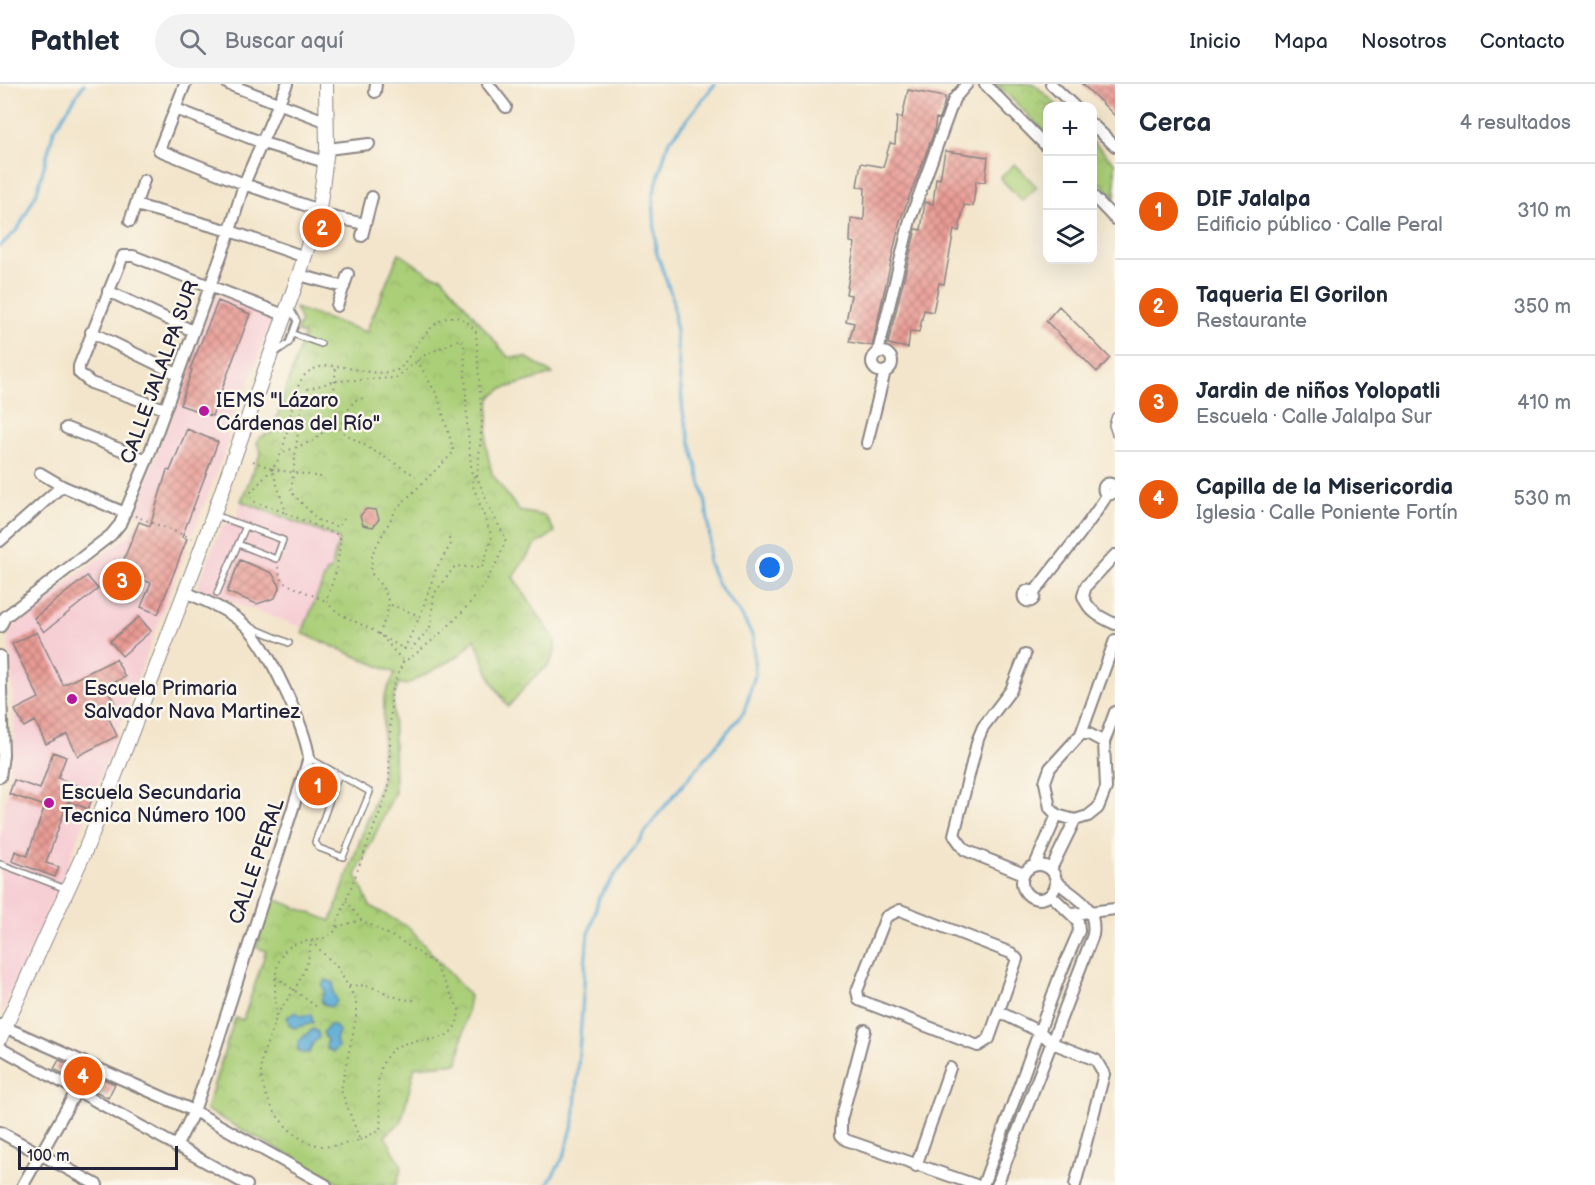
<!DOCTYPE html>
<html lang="es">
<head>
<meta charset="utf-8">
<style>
	:root { --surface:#fff; --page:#f2f2f3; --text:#1f2937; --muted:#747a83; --line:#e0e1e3; --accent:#ea580c }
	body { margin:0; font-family:"Balsamiq Sans",sans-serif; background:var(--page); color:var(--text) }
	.controls { position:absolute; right:18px; top:18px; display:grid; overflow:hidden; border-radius:12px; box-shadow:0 6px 24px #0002 }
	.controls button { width:54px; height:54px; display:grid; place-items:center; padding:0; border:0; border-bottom:2px solid var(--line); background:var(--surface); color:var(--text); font:30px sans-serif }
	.scale { position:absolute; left:18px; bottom:15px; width:160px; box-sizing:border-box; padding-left:6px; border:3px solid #22223b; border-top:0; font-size:16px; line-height:21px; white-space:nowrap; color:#22223b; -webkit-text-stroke:4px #fbf7ec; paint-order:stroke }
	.you { position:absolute; left:770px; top:484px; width:21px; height:21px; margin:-15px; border:4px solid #fff; border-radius:50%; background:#1a73e8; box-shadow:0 0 0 9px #1a73e833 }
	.badge { display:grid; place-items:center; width:39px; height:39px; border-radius:50%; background:var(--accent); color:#fff; font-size:20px; font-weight:700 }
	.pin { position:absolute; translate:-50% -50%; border:3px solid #fff; box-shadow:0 2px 6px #0006 }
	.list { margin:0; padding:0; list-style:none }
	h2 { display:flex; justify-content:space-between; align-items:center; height:78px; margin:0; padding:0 24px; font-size:26px }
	h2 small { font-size:20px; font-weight:400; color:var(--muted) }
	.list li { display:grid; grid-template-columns:39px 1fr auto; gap:18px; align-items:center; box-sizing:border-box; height:96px; padding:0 24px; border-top:2px solid var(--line) }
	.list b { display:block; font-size:22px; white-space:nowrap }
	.list p { margin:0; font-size:20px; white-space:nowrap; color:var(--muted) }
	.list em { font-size:20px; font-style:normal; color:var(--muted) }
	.icon { flex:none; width:33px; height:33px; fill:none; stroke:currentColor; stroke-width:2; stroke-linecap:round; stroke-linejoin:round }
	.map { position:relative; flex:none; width:1115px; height:1101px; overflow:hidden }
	header { display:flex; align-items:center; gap:36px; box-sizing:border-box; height:84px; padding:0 30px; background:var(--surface); border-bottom:2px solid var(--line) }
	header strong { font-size:28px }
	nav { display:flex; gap:33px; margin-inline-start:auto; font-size:21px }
	.search { width:420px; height:54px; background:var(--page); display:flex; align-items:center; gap:15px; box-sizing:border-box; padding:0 21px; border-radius:33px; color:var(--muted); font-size:22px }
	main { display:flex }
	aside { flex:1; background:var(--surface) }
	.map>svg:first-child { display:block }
</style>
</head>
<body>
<header>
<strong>Pathlet</strong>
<div class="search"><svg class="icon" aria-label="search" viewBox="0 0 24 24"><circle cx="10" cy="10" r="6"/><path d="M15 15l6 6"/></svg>Buscar aquí</div>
<nav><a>Inicio</a><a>Mapa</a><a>Nosotros</a><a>Contacto</a></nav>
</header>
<main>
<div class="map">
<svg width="1115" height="1101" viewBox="0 0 1115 1101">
	<defs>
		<pattern id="park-crowns" width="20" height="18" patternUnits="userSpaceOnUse" patternTransform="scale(1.5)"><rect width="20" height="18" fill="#abcf78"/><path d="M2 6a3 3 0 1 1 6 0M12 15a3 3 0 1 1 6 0" fill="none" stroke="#93b169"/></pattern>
		<pattern id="building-cross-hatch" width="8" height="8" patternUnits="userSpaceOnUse" patternTransform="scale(1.5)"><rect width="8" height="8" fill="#e99b94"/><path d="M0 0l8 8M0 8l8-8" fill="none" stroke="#bc7e7a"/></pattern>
	</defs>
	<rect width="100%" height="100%" fill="#fbf7ec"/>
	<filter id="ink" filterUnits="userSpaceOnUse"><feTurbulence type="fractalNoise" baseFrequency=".0167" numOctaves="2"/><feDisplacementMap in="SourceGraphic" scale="12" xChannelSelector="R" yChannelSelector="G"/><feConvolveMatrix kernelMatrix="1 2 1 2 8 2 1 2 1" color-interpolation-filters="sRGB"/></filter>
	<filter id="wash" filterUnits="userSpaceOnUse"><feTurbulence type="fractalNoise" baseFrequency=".008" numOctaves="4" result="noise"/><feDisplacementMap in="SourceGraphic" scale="24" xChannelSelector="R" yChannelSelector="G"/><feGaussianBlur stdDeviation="1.35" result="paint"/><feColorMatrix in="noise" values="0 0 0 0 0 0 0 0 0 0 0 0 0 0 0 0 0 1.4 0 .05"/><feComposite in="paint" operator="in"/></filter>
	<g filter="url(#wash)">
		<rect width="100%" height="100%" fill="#f3e5cb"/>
		<path fill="#f6cfd5" d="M216,211L273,233L241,320L238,319L227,348L229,357L192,451L134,429Z
			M241,417L340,455L330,488L327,487L304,544L196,505L222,442L232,438L236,439Z
			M139,436L190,455L66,786L1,931L0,754L15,652L8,546L130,450Z"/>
		<path fill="#abcf78" stroke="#66785a" stroke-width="1.5" d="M1015,80L1037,103L1022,117L1000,94Z"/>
		<path fill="url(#park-crowns)" stroke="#66785a" stroke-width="1.5" d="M997,0H1034L1058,22H1048L1047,50Z
			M1092,57L1115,79V113L1093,92Z
			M399,169L431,191L442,193L508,273H526L553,290L502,305L490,314L486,362L492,390L519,427L545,432L555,448L534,462L513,493L555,556V569L549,581L532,595L508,623L492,598L475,555L459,572L406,601L399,599L393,615L395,708L356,791L370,822L408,843L470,912L458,979L415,983L401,1038L385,1052L402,1082L396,1101H344L206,1026L235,934L243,936L266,867L256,863L272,814L331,837L382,695L384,613L395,589L302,549L327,487L330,488L339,455L241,417L261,368L257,359L259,354L272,348L304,251L296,247L301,237L295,224L366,248Z"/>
		<path fill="#5babd5" stroke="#3e6688" stroke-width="1.5" d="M326,896L334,899L333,907L337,917L331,923L324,921L321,916L325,907L322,901Z
			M296,928L302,932L311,930L313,939L294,944L290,942L287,933Z
			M329,941H334L339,947L336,956L338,963L333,968L326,964L327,956L323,949Z
			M313,945L318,948L319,954L313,959L309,969H301L298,966V958Z"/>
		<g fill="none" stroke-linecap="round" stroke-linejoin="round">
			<path stroke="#5babd5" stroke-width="3" d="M0,162L18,145L37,108L54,46L84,0
				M547,1101L564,1072L574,1037L587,857L599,813L659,729L744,628L755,591L753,553L742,532L718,501L708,477L710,455L706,420L683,329L673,216L656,167L653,112L668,59L715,0"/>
		</g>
		<g id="blocks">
			<path fill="url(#building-cross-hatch)" d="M1082,0H1115V32L1095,12Z
				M908,6L945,13L944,20L939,35L936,34L934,48L900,137L872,262L849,258L854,239L846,237L851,211L846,210L855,159L850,158L851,134L864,136L865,104L857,102L861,79L883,83L890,59L895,60L897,33L902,34Z
				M945,67L988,73L985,98L976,97L973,122L964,121L959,147L954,146L944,200L939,199L933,228L924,226L919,248L910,247L908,264L888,260L916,145L921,146L925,118L933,120L936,94L940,95Z
				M218,217L250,230L212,332L180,321L192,286L190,285Z
				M1059,222L1110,274L1097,288L1046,237Z
				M187,345L218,358L182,453L187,455L158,530L141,523L151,499L119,487L139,438L150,442L167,386L170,387Z
				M366,425L376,426L379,435L373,443L363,441L360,432Z
				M240,476L272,489L280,502L275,514L257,520L227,508Z
				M87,492L98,505L44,548L34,534Z
				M139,533L151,547L122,572L110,557Z
				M37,548L63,601L116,575L125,593L106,602L117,625L107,630L117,652L78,672L67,650L46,660L35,637L24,643L15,626L39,614L12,560Z
				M53,668L66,673L58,694L95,708L88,725L68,717L46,779L59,783L55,793L12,777L15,767L27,772L45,722L9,710L14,696L40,705Z
				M59,976L115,1000L108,1014L54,985Z"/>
		</g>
	</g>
	<g filter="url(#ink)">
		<use href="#blocks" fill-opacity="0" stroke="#8a8483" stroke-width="1.5"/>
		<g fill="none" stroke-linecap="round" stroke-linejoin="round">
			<g stroke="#8a8483" stroke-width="8">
				<path id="lane" d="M1048,156V158
					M293,250L321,260
					M275,269L289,259L297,237L289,223
					M1115,332L1112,341L1115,350
					M215,431L283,456L276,475L238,460
					M217,509L246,442
					M249,542L289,559
					M309,674L370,708L343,773L319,764L315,758L339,690
					M1,780L66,805"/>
			</g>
			<g stroke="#8a8483" stroke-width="14">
				<path id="street" d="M185,0L159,66L244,100L319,126
					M228,0L325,37
					M488,0L506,23
					M985,0L1048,64
					M1051,0L1074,22
					M375,8L376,0
					M176,25L263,59L325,78
					M1092,40L1115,62
					M327,65L369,60
					M1092,111L1115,135
					M136,121L230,147L305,173
					M318,130L365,140
					M130,137L144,96
					M362,152L372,113
					M299,191L344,203
					M108,207L193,247
					M337,222L348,190
					M91,248L177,290
					M878,268L910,136L954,15L967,0
					M872 278a10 10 0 1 1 20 0a10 10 0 1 1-20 0Z
					M165,325L91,299L79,289V282L123,172H133L284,231
					M66,344L147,376
					M867,359L885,287
					M40,389L62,402L125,429
					M1103.5 405a5.5 5.5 0 1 1 11 0a5.5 5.5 0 1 1-11 0Z
					M0,457L62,402
					M1115,471L1086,502L1083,512C1089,528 1100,533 1115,540
					M1023.5 512a5.5 5.5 0 1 1 11 0a5.5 5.5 0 1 1-11 0Z
					M1034,509C1058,476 1086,446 1107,411
					M0,543L5,533L111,451L120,440L147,376L230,147L244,100L287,0
					M0,572L3,671L0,693
					M1081,650H1089L1104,658L1106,704L1098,724L1088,732L1075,736L1057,731L1050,724L1045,698L1050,684L1081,650L1115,556
					M1104,658L1115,628
					M1022 798a17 17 0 1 1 34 0a17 17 0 1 1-34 0Z
					M1035,781L1057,731
					M1051,785L1075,736
					M1024,790L965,766L954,751L978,655L983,643L1011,606L1025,571
					M900,826L1011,869L1017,875L989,955L978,962L859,916L857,907L886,833Z
					M1073,830L1115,825
					M999,928L1040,948L1052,959L1096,976L1104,990L1075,1101
					M0,941L194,1027L326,1101
					M865,946L841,1036V1051L846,1056L976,1101
					M0,964L247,1101
					M0,1048L97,1101
					M176,1063L194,1027L214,969L309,674C306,645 267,560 245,541C228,526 206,517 185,508
					M916,1082L950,984
					M23,1101L77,1006
					M983,1101L1060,891L1079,847L1078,837L1051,811
					M997,1101L1093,851C1097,821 1077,815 1057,798"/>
			</g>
			<g stroke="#8a8483" stroke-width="16">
				<path id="secondary" d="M0,954L84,769L106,715L202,463L299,191L319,126L327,65L326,0"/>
			</g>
			<path stroke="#8a8483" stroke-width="2" stroke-dasharray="1.5 4.5" stroke-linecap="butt" d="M417,276L438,313L454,368L397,424L372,470L371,489C393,515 392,519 379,550L404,565H411L430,544L434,510L455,482L481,484L483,481L492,453L473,402L472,392
				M335,340L344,349L416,392
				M335,340L347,337L348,326L355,316L368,313
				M284,368L315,356L327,344L335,340L337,329L333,321L336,282
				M253,377L272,385C293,361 287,300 310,287C337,271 367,298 400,285C417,262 446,206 476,248L482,341L477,393L489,423L506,455C489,507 451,543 409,575L404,576C393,569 388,556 377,549C360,538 338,533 326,517L336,488L341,455L336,450L286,429L272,385
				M272,385L250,409L255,418L286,429
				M272,385L321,393
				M135,432L194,455
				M344,435L338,443L318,436L291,408L300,330L308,305L335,297L396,294L423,272L460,255L464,259L467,339L472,392L477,393
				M278,483L282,498L326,517
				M391,521L420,532
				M404,565L420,532L436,485L451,460L448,452
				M337,843L361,836L345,815
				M311,857L337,883L356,916V934L341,1006L360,1056C348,1059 335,1063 324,1062C289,1060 259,1015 261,982C262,965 275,947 276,930C276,910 271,886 284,868C296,852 321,861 334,848L389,704L391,617L392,604L404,576
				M276,893L317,923
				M349,902C378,897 388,917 415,916
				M276,931C294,907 309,887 311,857
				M360,1056L380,1046C383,1022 372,1000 384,977C403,939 457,976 459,925L434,879L401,857L361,836"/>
			<use href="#lane" stroke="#fff" stroke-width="5"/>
			<use href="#street" stroke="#fff" stroke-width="10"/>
			<use href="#secondary" stroke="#fff" stroke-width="14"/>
		</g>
	</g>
	<g fill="#b5179e" stroke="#fbf7ec" stroke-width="2">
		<circle cx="204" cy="327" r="6"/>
		<circle cx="72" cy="615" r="6"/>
		<circle cx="49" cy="719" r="6"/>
	</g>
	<g text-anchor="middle" stroke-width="5" stroke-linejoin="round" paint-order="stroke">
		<g font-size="20" fill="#22223b" stroke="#fbf7ec">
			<text transform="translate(159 288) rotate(-70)" y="7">CALLE JALALPA SUR</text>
			<text transform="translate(256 777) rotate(-71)" y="7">CALLE PERAL</text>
		</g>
		<g font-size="20" fill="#22223b" stroke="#fbf7ec" text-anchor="start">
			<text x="216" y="323">IEMS "Lázaro<tspan x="216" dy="23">Cárdenas del Río"</tspan></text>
			<text x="84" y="611">Escuela Primaria<tspan x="84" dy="23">Salvador Nava Martinez</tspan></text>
			<text x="61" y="715">Escuela Secundaria<tspan x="61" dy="23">Tecnica Número 100</tspan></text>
		</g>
	</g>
</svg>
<div class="controls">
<button>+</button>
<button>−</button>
<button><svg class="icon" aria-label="layers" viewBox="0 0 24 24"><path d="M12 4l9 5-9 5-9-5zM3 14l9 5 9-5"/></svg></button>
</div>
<div class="scale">100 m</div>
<div class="you"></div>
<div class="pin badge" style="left:318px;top:702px">1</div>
<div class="pin badge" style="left:322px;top:144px">2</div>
<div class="pin badge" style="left:122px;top:497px">3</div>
<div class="pin badge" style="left:83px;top:992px">4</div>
</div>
<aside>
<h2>Cerca<small>4 resultados</small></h2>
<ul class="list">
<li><span class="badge">1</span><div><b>DIF Jalalpa</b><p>Edificio público · Calle Peral</p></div><em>310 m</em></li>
<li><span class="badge">2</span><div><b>Taqueria El Gorilon</b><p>Restaurante</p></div><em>350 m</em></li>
<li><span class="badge">3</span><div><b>Jardin de niños Yolopatli</b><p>Escuela · Calle Jalalpa Sur</p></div><em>410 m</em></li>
<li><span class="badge">4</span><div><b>Capilla de la Misericordia</b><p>Iglesia · Calle Poniente Fortín</p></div><em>530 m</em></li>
</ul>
</aside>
</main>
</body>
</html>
